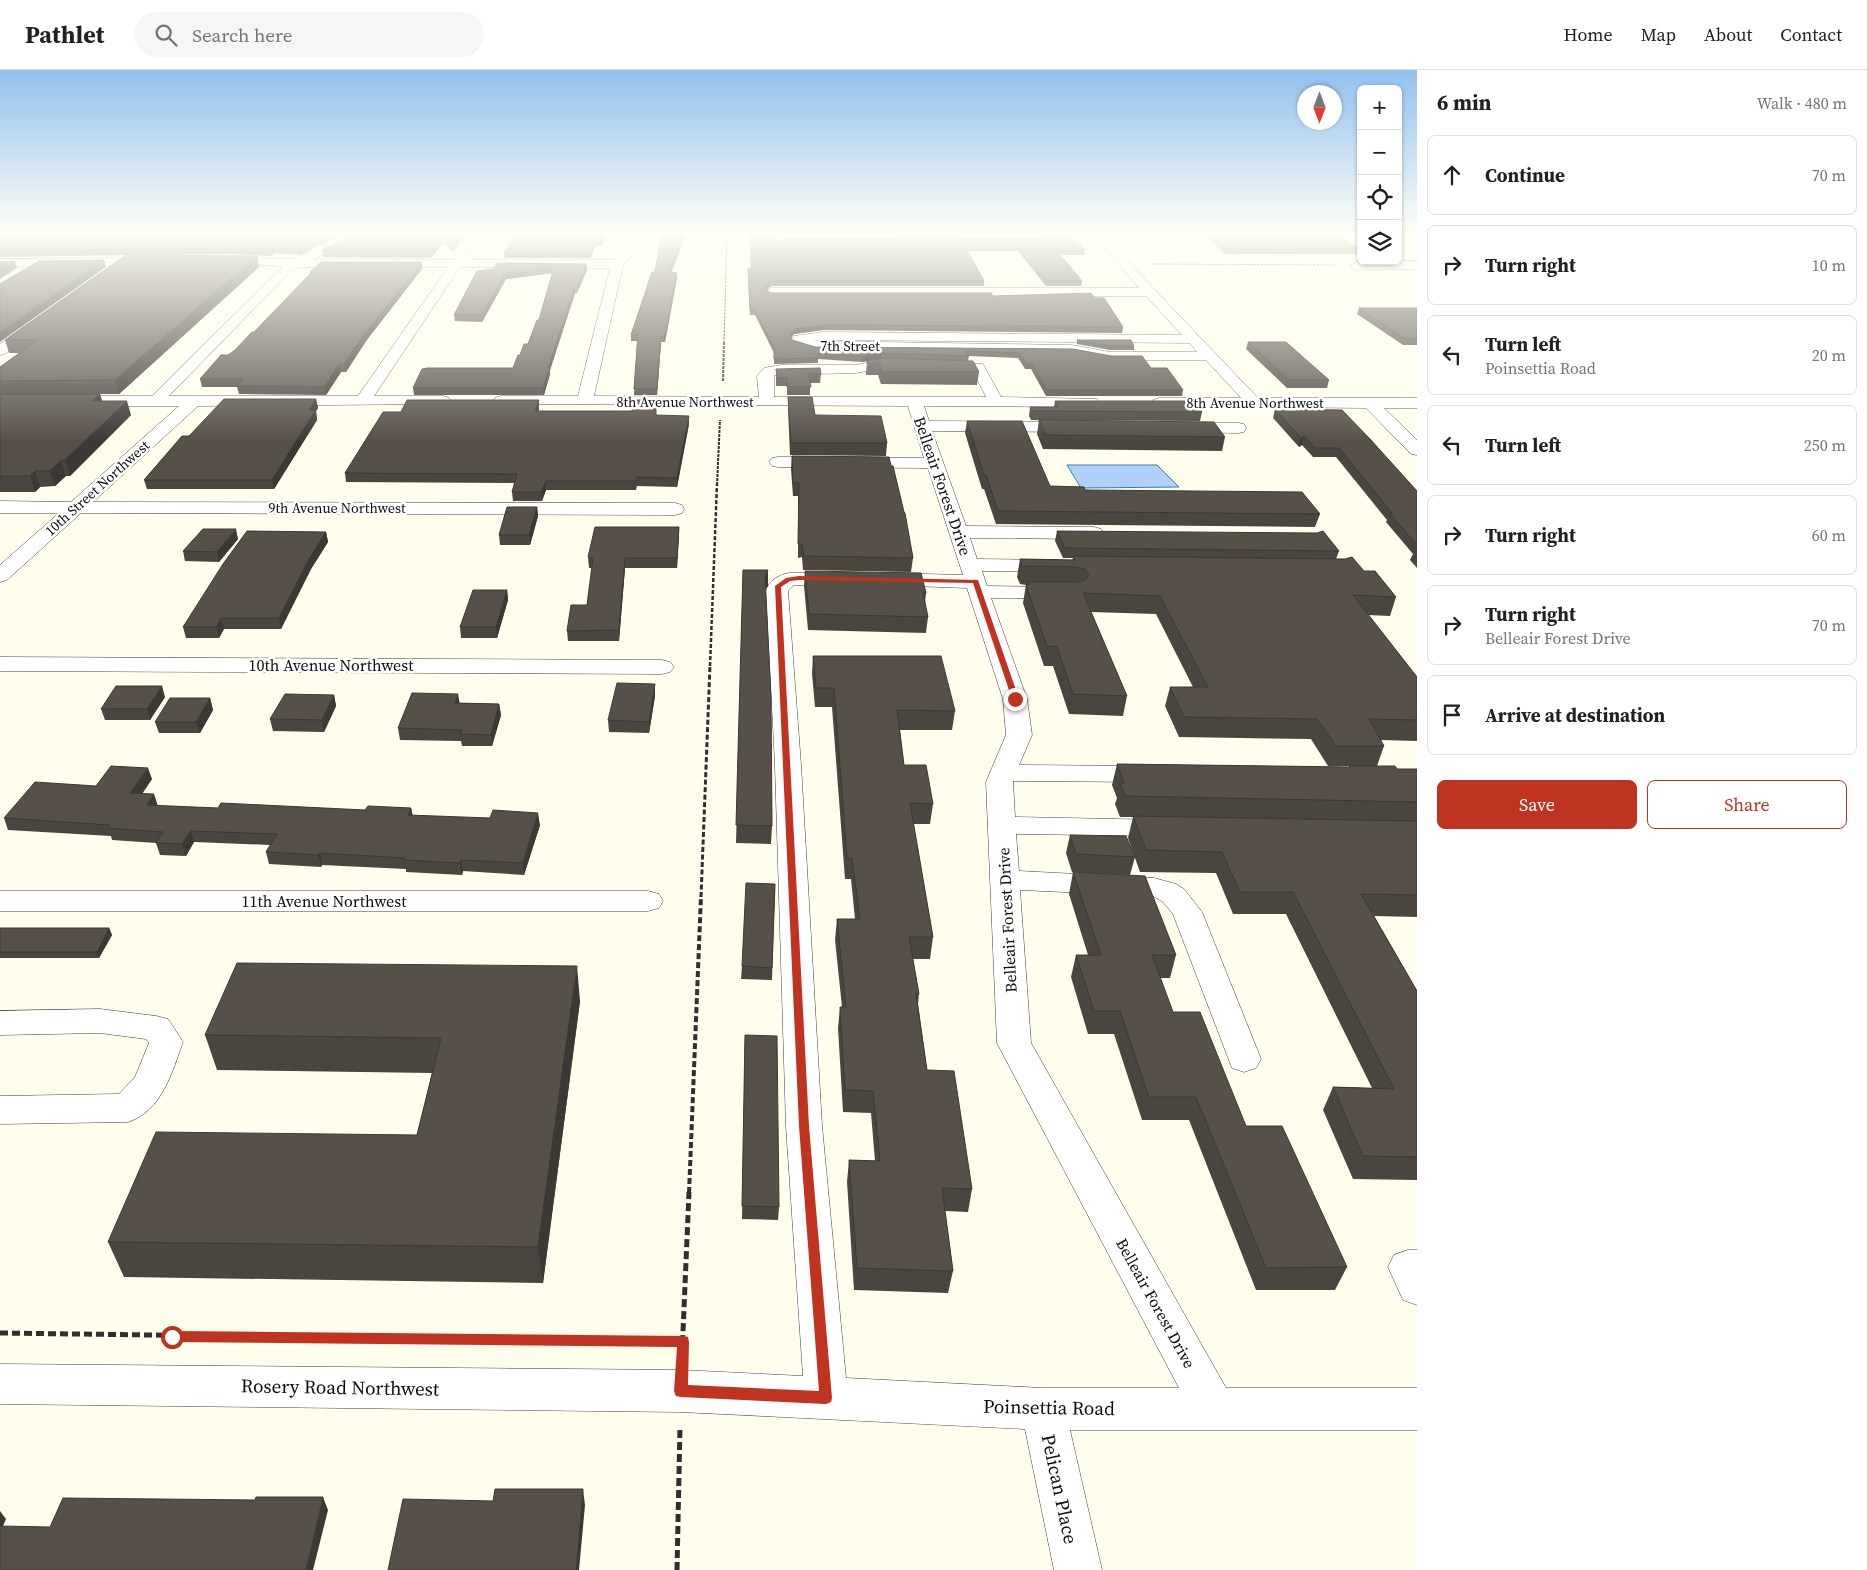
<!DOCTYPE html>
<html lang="en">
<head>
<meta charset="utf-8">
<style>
	:root { --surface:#fff; --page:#f6f6f6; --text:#202124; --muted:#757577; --line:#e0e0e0; --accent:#c13321 }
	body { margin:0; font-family:"Source Serif 4",serif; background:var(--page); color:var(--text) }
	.controls { position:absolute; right:15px; top:15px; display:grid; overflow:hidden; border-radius:8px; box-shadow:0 1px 4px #0004 }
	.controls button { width:45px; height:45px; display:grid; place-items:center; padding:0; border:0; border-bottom:1px solid var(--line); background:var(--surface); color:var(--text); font:25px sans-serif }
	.compass { position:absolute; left:1297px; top:15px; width:45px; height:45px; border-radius:50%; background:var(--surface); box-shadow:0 1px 4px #0004; rotate:180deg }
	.stop { position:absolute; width:15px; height:15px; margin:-11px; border:4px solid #c13321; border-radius:50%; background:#fff }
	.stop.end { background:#c13321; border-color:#fff; box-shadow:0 1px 5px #0008 }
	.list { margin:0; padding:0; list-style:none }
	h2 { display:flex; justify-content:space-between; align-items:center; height:65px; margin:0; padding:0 20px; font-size:21px }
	h2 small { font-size:16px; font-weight:400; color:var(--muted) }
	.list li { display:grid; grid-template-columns:32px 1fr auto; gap:15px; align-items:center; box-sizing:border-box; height:80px; margin:0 10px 10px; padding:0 10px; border:1px solid var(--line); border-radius:8px }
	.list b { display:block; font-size:19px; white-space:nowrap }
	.list p { margin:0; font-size:16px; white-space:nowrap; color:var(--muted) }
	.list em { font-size:16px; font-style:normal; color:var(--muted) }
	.actions { display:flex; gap:10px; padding:15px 20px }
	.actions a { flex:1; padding:11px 0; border:1px solid var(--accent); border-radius:8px; text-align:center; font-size:18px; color:var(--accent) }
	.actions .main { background:var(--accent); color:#fff }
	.icon { flex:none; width:28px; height:28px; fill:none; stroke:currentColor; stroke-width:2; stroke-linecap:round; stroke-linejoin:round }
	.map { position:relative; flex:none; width:1417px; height:1500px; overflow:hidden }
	header { display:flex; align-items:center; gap:30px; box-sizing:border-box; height:70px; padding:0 25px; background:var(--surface); border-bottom:1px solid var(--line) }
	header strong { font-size:24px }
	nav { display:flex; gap:28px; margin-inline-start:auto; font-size:18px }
	.search { width:350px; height:45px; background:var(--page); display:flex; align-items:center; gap:12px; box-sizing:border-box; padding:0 18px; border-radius:28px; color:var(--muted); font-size:19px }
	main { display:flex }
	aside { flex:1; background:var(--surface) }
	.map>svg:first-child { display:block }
</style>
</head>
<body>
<header>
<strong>Pathlet</strong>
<div class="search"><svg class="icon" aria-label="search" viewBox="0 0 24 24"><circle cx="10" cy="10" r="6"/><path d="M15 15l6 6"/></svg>Search here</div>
<nav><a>Home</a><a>Map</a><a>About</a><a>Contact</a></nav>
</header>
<main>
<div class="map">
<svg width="1417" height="1500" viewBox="0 0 1417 1500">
	<rect width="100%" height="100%" fill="#fffeec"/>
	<path fill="#afd1f8" stroke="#3479d1" d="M1067,395H1157L1179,417L1081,418Z"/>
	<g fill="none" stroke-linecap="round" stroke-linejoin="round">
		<g stroke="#404040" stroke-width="1">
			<path id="minor" d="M348,162H360L352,170L314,189L454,190L481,173L487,162H499L489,177L470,190H614L627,177L630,162H642L639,178L623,195L594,326L759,327L757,306L764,298L781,295H856L882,290L983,294L1001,327L1097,329L1099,332L1097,335L1091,337L924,336L929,351L1076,352L1082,353L1084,357L1082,361L1076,362L932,361L966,456L1094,457L1101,459L1104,463L1101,467L1094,469L970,468L977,489L1056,490L1063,492L1066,496L1063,500L1056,502L982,501L987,516L1062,517L1069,519L1073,523L1069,527L1062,529L991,528L1027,629L1032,665L1019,695L1152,696L1161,698L1165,704L1161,710L1152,712L1013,711L1015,747L1167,750L1177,752L1181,758L1177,764L1167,766L1016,764L1019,801L1154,808L1176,814L1184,819L1202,842L1261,989L1256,998L1244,1002L1232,998L1173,844L1163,832L1153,826L1020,820L1031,973L1226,1318H1417V1360H1070L1102,1500H1054L1025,1359L681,1342L0,1334V1294L681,1300L803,1306L786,1056L775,695L766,521C769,510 779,505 789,503H842L849,505L852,509L849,513L842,515H794L788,521L801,695L822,1056L846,1308L1043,1318H1179L997,973L986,712L1006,665L1003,629L967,518L885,515L878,513L875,509L878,505L885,503L963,505L928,398L778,397L772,396L769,392L772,388L778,387L924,388L908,336L495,334L493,331L495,328L501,326H578L610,198L460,197L374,326H443L449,328L451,331L449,334L198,336L93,432L675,433L682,435L684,439L682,443L675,445L81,443L7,510L0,512V495L59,443H0V431L71,432L179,336H0V326H152L283,196L221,194L215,190L217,187L296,189ZM300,197H448L358,326H169L290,202ZM882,298L973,301L986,327H774V305L856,303Z
				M1090,162H1102L1106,166L1154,219L1258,328H1417V338H1384L1417,370V385L1411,384L1366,338L1153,336L1151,333L1153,330L1159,328H1241L1206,290H1110L1072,283L815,281L793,274L791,271L794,266L823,262L1182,265L1146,226H771L765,222L771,218H1139L1098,171L771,172L765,169L771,166L1092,165ZM823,270L1190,273L1197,282H1110L1072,275L813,271Z
				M153,188L157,189L159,192L157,195L0,197V189Z
				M1417,191V199L1356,200L1350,196L1356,192Z
				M36,251L43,255L41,258L5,284L0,285V274L31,252Z
				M1182,353H1238L1244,354L1246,358L1244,362L1238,363L1176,362L1174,358L1176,354Z
				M0,587L662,590L670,592L674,597L670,602L662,604L0,601Z
				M0,821H648L659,824L663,831L659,838L648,841H0Z
				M100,939L156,946L168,949L183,972C172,1002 162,1041 128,1052L0,1054V1026L119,1024L135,1007L149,973L146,969L100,963L0,965V941Z
				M1408,1180H1417V1235L1403,1230L1388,1197L1394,1185Z"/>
		</g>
		<path stroke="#2f2f2f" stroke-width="1" stroke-dasharray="2.5 1" stroke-linecap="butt" d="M1152,194L1335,195
			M724,273L727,162"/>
		<path stroke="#2f2f2f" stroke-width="2" stroke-dasharray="3 1" stroke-linecap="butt" d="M723,311L724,272
			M717,415L720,350"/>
		<path stroke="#2f2f2f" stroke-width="2.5" stroke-dasharray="4 2" stroke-linecap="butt" d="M710,596L717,414"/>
		<path stroke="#2f2f2f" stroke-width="3" stroke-dasharray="5 2.5" stroke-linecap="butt" d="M701,827L710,595"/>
		<path stroke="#2f2f2f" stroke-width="4" stroke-dasharray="6 3" stroke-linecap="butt" d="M689,1123L701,826"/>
		<path stroke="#2f2f2f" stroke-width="5" stroke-dasharray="8 4" stroke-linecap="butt" d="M0,1263L683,1272
			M682,1285L689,1122
			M677,1500L680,1356"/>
		<use href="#minor" fill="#fff" fill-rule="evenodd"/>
	</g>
	<path fill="#4a453f" d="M0,162H344L300,185L274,183L271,186L231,184L130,185L257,186L259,197L119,324H100L102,331L131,345L70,406H66L55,416L40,417L35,422H0V297L19,283H9L5,270L126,185L0,187Z
		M466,162L453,182L443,173L431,188L323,187L322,180L352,165Z
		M518,162H607L602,176H595L591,188H505L504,183Z
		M662,162H694L693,163H687L671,203H677V208L665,272H661L657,325H634L637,271H631V265L655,202Z
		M749,162H1066V163L771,164L767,167L771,169L1074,168L1085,180L1084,185H1060L1082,211L1081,216H1046L1018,181H967L984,211V216H771L767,220L771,223L993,226L1123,257L1122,263L823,260L794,264L791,268L792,270L815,277L1073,279L1151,298L1183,320L1182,326H1046L1031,299H1025L1018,288L969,286L968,291L979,302L977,315L881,314L878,305H866V303L867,291L862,292L818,289V293L774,294V283L755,245H750L748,203L751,198Z
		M1199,162H1332L1360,179L1359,184H1226Z
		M586,194L587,200L577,223H575L550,300V304L544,325H414L413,318L513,298L528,274L539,250L552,203L506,209L482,252L455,251L454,245L477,201Z
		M422,199L366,271L346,302H341L326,325L239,324L237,317H202L200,309L228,285L234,281L254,262L311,204L310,202Z
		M1359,238H1417V275H1403L1357,244Z
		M1077,270L1134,276V280H1110L1077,274Z
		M1248,272L1329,310L1327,318H1287L1246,279Z
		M776,299L821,304L820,313H810V325H787V316H776Z
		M788,327L815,345L887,373L886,386L790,385L788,339Z
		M316,329L318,338L316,341L317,350L274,419H147L144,410L189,366Z
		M539,330V341L656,345L689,354L677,417L637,416L636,420H546L542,431H513L512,422L515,413L346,412L345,403L401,342Z
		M1055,331L1202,342L1200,351L1031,350L1029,346L1030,337H1054Z
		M1275,339L1417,421V498L1410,490L1413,484L1386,452L1387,450L1336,387H1313L1302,375L1299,377L1273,348Z
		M1039,350L1225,367L1222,381L1043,379L1037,364Z
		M967,351L1050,416L1320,444L1315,457L996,454L984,419H982L965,363Z
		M792,386L891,396L913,488L911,502L803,500L802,487L798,488V426H793L791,399Z
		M537,437L538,446L530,475H500L499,465Z
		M679,457L677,498H625L619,571H568L567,561L587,535L592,498H589L588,487Z
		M1057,461L1339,481L1336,489L1364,501L1396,527L1390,546L1368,545L1417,607V671L1381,670L1384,676L1377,696L1397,699H1417V847L1374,846L1417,921V1110L1353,1109L1323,1040L1333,1017L1372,1018L1286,844H1233L1216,803L1140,802L1128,768L1133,747H1120L1115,734L1117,728L1112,715L1117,694L1349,697V696H1328L1311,669L1179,667L1165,636L1170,617H1193L1156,544L1091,542L1127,626L1123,646L1069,644L1053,596H1044L1023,533L1026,515L1020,514L1017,507L1020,489L1072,490L1073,488H1063L1055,471Z
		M326,462L328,472L311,499L281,559H224L219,568H186L183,557Z
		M238,469L219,492L185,491L183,481Z
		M743,500L768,516L765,519L772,756L771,774L736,773Z
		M805,501L926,523L925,533L928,547L926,563L808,560L804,516Z
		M507,520L508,530L497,568H461L460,557Z
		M813,586L955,641L952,660H900L904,695L933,734L930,754H913L933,867L930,889H913L919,924L918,934L927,1000L972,1119L968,1142L945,1141L953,1201L948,1223L854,1220L847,1112L849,1090L875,1091L871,1043L843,1042L838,958L840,937H842L835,870L837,849H855L851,809H845L832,637H815L812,604Z
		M334,625L336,636L324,662L273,661L270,649Z
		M655,626L649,663L609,662L608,650Z
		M165,627L150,650H105L101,639Z
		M210,628L213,640L200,663H159L155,652Z
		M459,633L499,634L501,645L492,676H462L461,671L400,670L398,658Z
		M152,709L142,724L157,736L218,738L365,740L411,738L413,746L540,755L524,805L463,801L462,805L406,802V799L322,795L321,797L269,794L266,782L270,775L194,772L186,786L160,785L156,773L112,770L111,766L8,760L4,748L96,716Z
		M1070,765L1135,787L1130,805L1072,802L1066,783Z
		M1073,802L1176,885L1170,908H1160L1173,942L1246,1056L1347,1197L1335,1220H1256L1189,1050H1142L1114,964H1088L1071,907L1076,885H1088L1069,824Z
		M775,814L772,910L741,909L742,896Z
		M0,858H109L112,865L99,888H0Z
		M580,931L543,1213L124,1207L108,1172L417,1065L432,1003L217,1000L205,965Z
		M745,965L779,1137L778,1150L742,1149Z"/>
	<path fill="#3c3833" d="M331,162H344L300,185L299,178Z
		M462,162H466L453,182V176Z
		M605,162H607L602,176V171Z
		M685,162H687V163L669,208L668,202Z
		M768,162H771V164L763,170V165Z
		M443,167V173L431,188L430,181Z
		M594,171L595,176L591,188V183Z
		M273,176L274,183L271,186L269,179Z
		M257,186L259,197L119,324L115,310Z
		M104,190L106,197L0,272V262Z
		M15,191L17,198L0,209V201Z
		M422,192V199L366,271L346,302L344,294L365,263Z
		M586,194L587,200L577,223V217Z
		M554,197V203L506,209L482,252V245L505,203Z
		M677,203V208L665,272V266Z
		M771,211V216L763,223V218Z
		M575,217V223L550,300V304L544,325L543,318L548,298Z
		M823,255V260L794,264L789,270L790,265L794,259Z
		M661,266V272L657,325V319Z
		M882,283V288L862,292L863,286Z
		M339,294L341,302L326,325L324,317Z
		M100,324L104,338L92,331Z
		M316,329L318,338L316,341L317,350L274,419L272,410L309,340Z
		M539,330V338L536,349L535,341Z
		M127,331L131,345L70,406L65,390Z
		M689,346V354L677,417V408Z
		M1304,366L1302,375L1299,377L1301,368Z
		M61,390L66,406L55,416L50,401Z
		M35,401L40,417L35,422L30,406Z
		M546,411V420L542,431L541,422Z
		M537,437L538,446L530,475L529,465Z
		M679,457V466L677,498V488Z
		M236,459L238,469L219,492L217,482Z
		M326,462L328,472L311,499L281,559L279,548L309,489Z
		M625,488V498L619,571V560Z
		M768,500V516L764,521L765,506Z
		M507,520L508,530L497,568L496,557Z
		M221,548L224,559L219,568L216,557Z
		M655,614V626L649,663V652Z
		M162,616L165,627L150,650L147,639Z
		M458,624L460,635L455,633Z
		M334,625L336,636L324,662L322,650Z
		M210,628L213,640L200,663L196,652Z
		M499,634L501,645L492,676L491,665Z
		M148,698L152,709L134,735L130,723Z
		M154,724L158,736L147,735Z
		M411,738L413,750L408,745Z
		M538,743L540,755L524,805L523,793Z
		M191,761L194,772L186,786L182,774Z
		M320,783L322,795L321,797L318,785Z
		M461,790L463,801L462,805L460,793Z
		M109,858L112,865L99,888L97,882Z
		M577,896L580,931L543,1213L538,1177Z
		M583,1419L585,1435L579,1500H576Z
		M323,1427L328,1440L313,1500H306Z
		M0,1441L6,1449L0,1463Z"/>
	<path fill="#565049" stroke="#3c3833" d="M0,162H331L299,178L273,176L269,179L230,178L0,181Z
		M355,162H462L453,176L443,167L430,181L322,180L352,165Z
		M518,162H605L602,171H594L591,183H504Z
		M662,162H685L668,202L677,203L665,266H661L657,319H634L638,265H631L652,202H655Z
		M749,162H768L763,165L771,169L1074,168L1085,180H1056L1082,211H1047L1018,177H965L984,211H771L763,218L771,223H991L993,226L1091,223L1095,228H1104L1123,257L823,255L794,259L790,265L792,270L815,277L1073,279L1111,286H1142L1151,298H1167L1183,320H1047L1032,294H1026L1019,283L966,281L969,286L882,283L863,286L818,284V288L774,289V277L755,240H750L748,198H752Z
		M1204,162H1332L1360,179L1227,180Z
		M126,185L257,186L115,310L0,311V297L38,270H5Z
		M104,190L0,262V214L39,191Z
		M15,191L0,201V192Z
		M321,192H422L365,263L344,294H339L324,317L237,316L244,309H200L221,285H228L234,281L252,262H254L312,202H310Z
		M497,193L586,194L577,217H575L548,298H550L543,318H413L422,299L427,298H513L518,285H520L524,274H528L537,250H539L554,197L505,203L482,245H454L477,201L494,199Z
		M1359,238H1417V269H1405Z
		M1077,270H1131L1134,276H1111Z
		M1248,272H1286L1329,310H1289Z
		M883,288L973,291L979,302H882L879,293H867V291Z
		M820,298L821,304H809L811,317H787V308H777L776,299Z
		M0,324H100L92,331H127L65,390H61L50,401H35L30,406H0Z
		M788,327H812L815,345L881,346L887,373H791Z
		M224,329H316L309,340L315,341L272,410H144L182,366H189Z
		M407,330H539L535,341H632L633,330H656V345L689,346L677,408L637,407L636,411H546L541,422H512L517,404L345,403L383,342H401Z
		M1055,331H1194L1202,342L1032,341L1030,337H1058Z
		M1275,339L1342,340L1370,369L1417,421V475L1389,443H1392L1339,378H1315L1304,366L1301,368Z
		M1039,350L1214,352L1225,367L1046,365Z
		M967,351H1022L1050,416L1084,417L1085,420L1302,422L1320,444L998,441L986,405H984Z
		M792,386L889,387L891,396H893L904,442L905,443L913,488L804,486L802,474H798L799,413H793Z
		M507,437H537L529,465H499Z
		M595,457H679L677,488H625L619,560L567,561L571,535H587L593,488L588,487Z
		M203,459H236L217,482L183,481Z
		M247,461L326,462L309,489L279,548H221L216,557H183L223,494Z
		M1057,461L1317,463L1323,461L1339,481L1065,478Z
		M1073,486L1345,489L1352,487L1364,501H1375L1396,527L1353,525L1417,607V650L1369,649L1384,676H1336L1317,649L1184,647L1170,617H1208L1160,526L1083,523L1127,626L1073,624L1057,577L1047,576L1026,515H1029L1028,512H1077L1085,510L1089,505L1085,499L1076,497L1022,496L1020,489L1075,490Z
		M743,500H768L765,506L771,628L772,756L736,755Z
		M805,501L921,503L926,523H923L928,547L809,544Z
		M473,520H507L496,557H460Z
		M813,586H941L955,641L897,640L904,695H926L933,734L910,733L933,867H909L919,924H916L927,1000L954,1001L972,1119L942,1118L953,1201L857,1198L849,1090L880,1091L873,1021L845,1020L840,937H846L837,849H860L852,788H847L834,618H816Z
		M617,613L655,614L649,652L608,650Z
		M116,616H162L147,639H101Z
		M412,623L458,624L455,633L499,634L491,665L460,664L462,660L398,658Z
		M285,624L334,625L322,650L270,649Z
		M170,628H210L196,652H155Z
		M1117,694L1350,697L1349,696H1395L1397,699H1417V732L1125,726L1120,713H1124Z
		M111,696L148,698L130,723L154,724L147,735L218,738L221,733L365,740L368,736L411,738L408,745L490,748L493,740L538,743L523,793L461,790L460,793L404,790L405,788L320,783L318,785L266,782L277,764L191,761L182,774L156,773L163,762L108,758L110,755L4,748L35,712L96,716Z
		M1133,746L1417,751V825L1361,824L1417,921V1087L1363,1086L1333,1017L1394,1019L1293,822H1240L1222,782L1146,780Z
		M1070,765L1126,766L1135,787L1076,784Z
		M1073,802L1145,806L1176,885H1152L1173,942H1200L1246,1056H1282L1347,1197L1266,1198L1196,1027H1149L1120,941H1094L1076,885H1101Z
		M746,813L775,814L772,898L742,896Z
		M0,858H109L97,882H0Z
		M237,893L577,896L538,1177L108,1172L156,1062L417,1065L441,968L205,965Z
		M745,965L777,966L779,1137L742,1136Z
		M495,1419H583L576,1500H388L403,1429L493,1431Z
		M256,1427H323L306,1500H0V1456L50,1457L63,1428L255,1430Z"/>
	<linearGradient id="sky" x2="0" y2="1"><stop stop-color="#91c0ee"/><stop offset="0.44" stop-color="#fffff6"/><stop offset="1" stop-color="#fffff6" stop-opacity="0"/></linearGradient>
	<rect width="1417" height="372" fill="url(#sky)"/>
	<path fill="#c13321" d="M799,506L978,510L1019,629L1015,631L1012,629L973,513L799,510L790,511L781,517L809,1056L832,1328L831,1332L826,1334L681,1327L676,1326L674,1321L677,1277L172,1272L168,1271L166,1267L168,1263L172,1261L683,1266L688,1267L689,1272L688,1315L819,1321L799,1056L775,516L786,508Z"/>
	<g text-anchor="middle" stroke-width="5" stroke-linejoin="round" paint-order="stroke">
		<g font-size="14" fill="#0d0d0d" stroke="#fff">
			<text x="850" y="281">7th Street</text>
			<text x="685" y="337">8th Avenue Northwest</text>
			<text x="1255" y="338">8th Avenue Northwest</text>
			<text transform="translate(97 418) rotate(-42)" y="5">10th Street Northwest</text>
			<text x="337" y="443">9th Avenue Northwest</text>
		</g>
		<g font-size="16" fill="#0d0d0d" stroke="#fff">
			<text transform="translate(943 416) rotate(71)" y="6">Belleair Forest Drive</text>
			<text x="331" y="601">10th Avenue Northwest</text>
			<text x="324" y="837">11th Avenue Northwest</text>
			<text transform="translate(1007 850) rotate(-93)" y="6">Belleair Forest Drive</text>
			<text transform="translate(1156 1233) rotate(61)" y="6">Belleair Forest Drive</text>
		</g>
		<g font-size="19" fill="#0d0d0d" stroke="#fff">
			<text transform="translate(340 1317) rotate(1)" y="7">Rosery Road Northwest</text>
			<text transform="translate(1049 1337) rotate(1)" y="7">Poinsettia Road</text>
			<text transform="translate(1060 1419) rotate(78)" y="7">Pelican Place</text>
		</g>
	</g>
</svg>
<div class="controls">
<button>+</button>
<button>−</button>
<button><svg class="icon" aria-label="locate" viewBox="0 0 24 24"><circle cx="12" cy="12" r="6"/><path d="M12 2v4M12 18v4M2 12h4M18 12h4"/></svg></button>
<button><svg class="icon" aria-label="layers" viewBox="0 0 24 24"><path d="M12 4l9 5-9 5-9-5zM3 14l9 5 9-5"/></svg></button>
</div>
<svg class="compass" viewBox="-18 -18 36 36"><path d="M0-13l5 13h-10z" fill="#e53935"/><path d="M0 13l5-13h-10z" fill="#757577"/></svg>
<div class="stop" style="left:172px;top:1267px"></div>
<div class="stop end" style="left:1015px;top:629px"></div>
</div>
<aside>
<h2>6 min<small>Walk · 480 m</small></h2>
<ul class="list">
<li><svg class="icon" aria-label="ahead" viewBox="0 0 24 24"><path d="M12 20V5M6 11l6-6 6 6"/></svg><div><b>Continue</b></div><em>70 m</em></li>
<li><svg class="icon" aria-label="right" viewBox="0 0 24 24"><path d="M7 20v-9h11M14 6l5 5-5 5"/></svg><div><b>Turn right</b></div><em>10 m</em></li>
<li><svg class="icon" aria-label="left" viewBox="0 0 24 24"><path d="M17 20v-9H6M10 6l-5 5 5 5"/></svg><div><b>Turn left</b><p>Poinsettia Road</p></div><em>20 m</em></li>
<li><svg class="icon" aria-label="left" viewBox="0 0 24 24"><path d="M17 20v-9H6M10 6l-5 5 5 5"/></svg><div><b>Turn left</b></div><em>250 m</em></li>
<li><svg class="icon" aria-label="right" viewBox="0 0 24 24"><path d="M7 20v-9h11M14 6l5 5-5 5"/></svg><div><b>Turn right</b></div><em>60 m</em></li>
<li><svg class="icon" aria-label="right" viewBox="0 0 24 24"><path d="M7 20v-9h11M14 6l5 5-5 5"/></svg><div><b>Turn right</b><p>Belleair Forest Drive</p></div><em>70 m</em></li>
<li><svg class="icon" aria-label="arrive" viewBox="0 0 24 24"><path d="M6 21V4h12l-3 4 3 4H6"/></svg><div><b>Arrive at destination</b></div></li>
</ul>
<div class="actions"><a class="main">Save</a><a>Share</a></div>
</aside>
</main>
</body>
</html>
